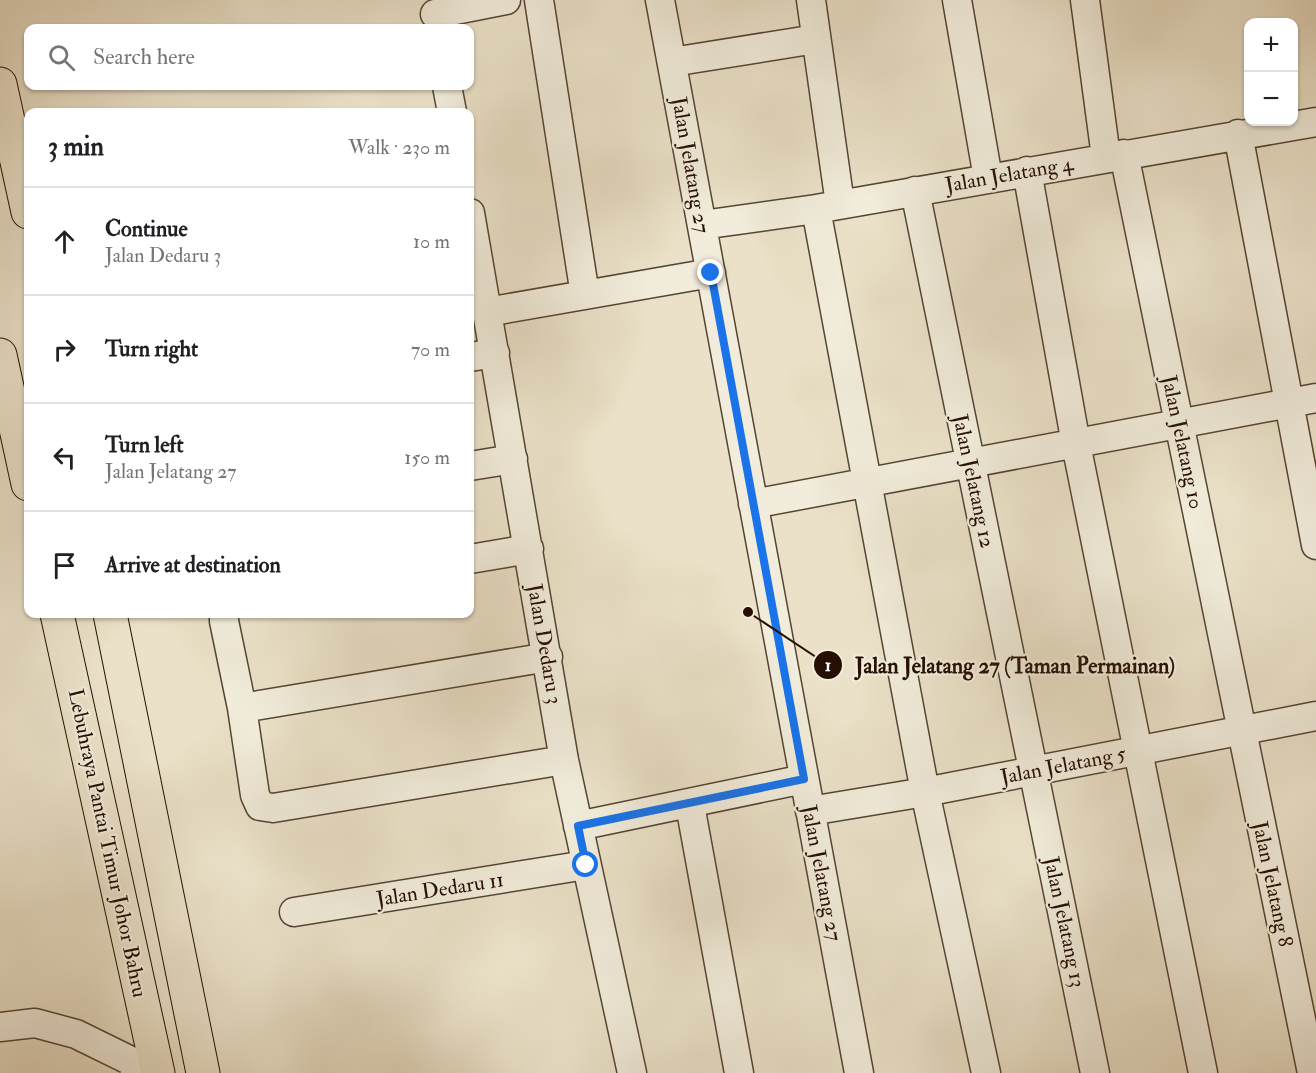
<!DOCTYPE html>
<html lang="en">
<head>
<meta charset="utf-8">
<style>
	:root { --surface:#fff; --page:#f6f6f6; --text:#202124; --muted:#757577; --line:#e0e0e0 }
	body { margin:0; font-family:"IM FELL Double Pica",serif; background:var(--page); color:var(--text) }
	.controls { position:absolute; right:18px; top:18px; display:grid; overflow:hidden; border-radius:12px; box-shadow:0 2px 4px #0004 }
	.controls button { width:54px; height:54px; display:grid; place-items:center; padding:0; border:0; border-bottom:2px solid var(--line); background:var(--surface); color:var(--text); font:30px sans-serif }
	.stop { position:absolute; width:18px; height:18px; margin:-14px; border:4px solid #1a73e8; border-radius:50%; background:#fff }
	.stop.end { background:#1a73e8; border-color:#fff; box-shadow:0 2px 6px #0008 }
	.list { margin:0; padding:0; list-style:none }
	h2 { display:flex; justify-content:space-between; align-items:center; height:78px; margin:0; padding:0 24px; font-size:26px }
	h2 small { font-size:20px; font-weight:400; color:var(--muted) }
	.list li { display:grid; grid-template-columns:39px 1fr auto; gap:18px; align-items:center; box-sizing:border-box; height:108px; padding:0 24px; border-top:2px solid var(--line) }
	.list b { display:block; font-size:22px; white-space:nowrap }
	.list p { margin:0; font-size:20px; white-space:nowrap; color:var(--muted) }
	.list em { font-size:20px; font-style:normal; color:var(--muted) }
	.icon { flex:none; width:33px; height:33px; fill:none; stroke:currentColor; stroke-width:2; stroke-linecap:round; stroke-linejoin:round }
	.map { position:relative; flex:none; width:1316px; height:1073px; overflow:hidden }
	.search { position:absolute; background:var(--surface); box-shadow:0 2px 4px #0004; left:24px; top:24px; width:450px; height:66px; display:flex; align-items:center; gap:15px; box-sizing:border-box; padding:0 21px; border-radius:12px; color:var(--muted); font-size:22px }
	.panel { position:absolute; background:var(--surface); box-shadow:0 2px 4px #0004; left:24px; top:108px; width:450px; height:510px; border-radius:12px }
	.map>svg:first-child { display:block }
</style>
</head>
<body>
<div class="map">
<svg width="1316" height="1073" viewBox="0 0 1316 1073">
	<rect width="100%" height="100%" fill="#eae1c8"/>
	<filter id="stains"><feTurbulence type="fractalNoise" baseFrequency=".00333" numOctaves="4"/><feColorMatrix values="0 0 0 0 .2 0 0 0 0 .09 0 0 0 0 .02 0 0 0 .5 -.17"/></filter>
	<radialGradient id="worn" r=".72"><stop offset=".6" stop-color="#630" stop-opacity="0"/><stop offset="1" stop-color="#630" stop-opacity=".3"/></radialGradient>
	<g fill="none" stroke-linecap="round" stroke-linejoin="round">
		<g stroke="#574434" stroke-width="31">
			<path id="minor" d="M539,0L585,295
				M660,0L859,1073
				M811,0L840,204
				M957,0L988,178
				M1085,0L1106,157
				M435,14L506,0
				M672,62L816,39
				M447,86L452,112
				M1238,134L1316,545
				M1124,154L1312,1073
				M1027,171L1076,444L1203,1073
				M915,191L1095,1073
				M816,209L925,792L986,1073
				M470,213L564,760L632,1073
				M702,225L816,209L1316,122
				M487,312L711,273
				M470,357L495,353
				M470,466L513,459
				M753,504L1316,398
				M470,559L529,549
				M224,614V621L242,708L255,795L260,806L273,808L564,760
				M242,708L548,657
				M690,805L739,1073
				M810,811L925,792L1316,716
				M578,826L804,779
				M294,912L586,865
				M0,1027L35,1023L76,1034L131,1061L136,1073"/>
		</g>
		<g stroke="#260f02" stroke-width="35">
			<path id="highway" d="M0,84L28,212
				M0,355L28,484
				M57,614L158,1073
				M110,614L203,1073"/>
		</g>
		<use href="#minor" stroke="#f1ecdb" stroke-width="28"/>
		<use href="#highway" stroke="#eae1c8" stroke-width="33"/>
	</g>
	<g fill="none" stroke-linecap="round" stroke-linejoin="round">
		<path stroke="#1a73e8" stroke-width="8" d="M586,865L578,826L804,779L711,273"/>
	</g>
	<g text-anchor="middle" stroke-width="4.5" stroke-linejoin="round" paint-order="stroke">
		<g font-size="21" fill="#260f02" stroke="#f1ecdb">
			<text transform="translate(691 165) rotate(80)" y="7">Jalan Jelatang 27</text>
			<text transform="translate(1009 174) rotate(-10)" y="7">Jalan Jelatang 4</text>
			<text transform="translate(1183 442) rotate(78)" y="7">Jalan Jelatang 10</text>
			<text transform="translate(974 481) rotate(78)" y="7">Jalan Jelatang 12</text>
			<text transform="translate(545 644) rotate(80)" y="7">Jalan Dedaru 3</text>
			<text transform="translate(1063 765) rotate(-11)" y="7">Jalan Jelatang 5</text>
			<text transform="translate(108 843) rotate(78)" y="7">Lebuhraya Pantai Timur Johor Bahru</text>
			<text transform="translate(822 873) rotate(79)" y="7">Jalan Jelatang 27</text>
			<text transform="translate(1273 884) rotate(78)" y="7">Jalan Jelatang 8</text>
			<text transform="translate(440 889) rotate(-9)" y="7">Jalan Dedaru 11</text>
			<text transform="translate(1065 922) rotate(78)" y="7">Jalan Jelatang 13</text>
		</g>
	</g>
	<path fill="none" stroke="#260f02" stroke-width="2" d="M748 612L828 665"/>
	<g fill="#260f02" stroke="#f1ecdb" stroke-width="2">
		<circle cx="748" cy="612" r="6"/>
		<circle cx="828" cy="665" r="15"/>
	</g>
	<g font-size="18" text-anchor="middle" font-weight="bold" fill="#fff">
		<text x="828" y="671">1</text>
	</g>
	<g font-size="22" text-anchor="middle" font-weight="bold" fill="#260f02" stroke="#f1ecdb" stroke-width="4.5" stroke-linejoin="round" paint-order="stroke">
		<text x="1015" y="673">Jalan Jelatang 27 (Taman Permainan)</text>
	</g>
	<rect width="100%" height="100%" filter="url(#stains)"/>
	<rect width="100%" height="100%" fill="url(#worn)"/>
</svg>
<div class="controls">
<button>+</button>
<button>−</button>
</div>
<div class="stop" style="left:586px;top:865px"></div>
<div class="stop end" style="left:711px;top:273px"></div>
<div class="search"><svg class="icon" aria-label="search" viewBox="0 0 24 24"><circle cx="10" cy="10" r="6"/><path d="M15 15l6 6"/></svg>Search here</div>
<section class="panel">
<h2>3 min<small>Walk · 230 m</small></h2>
<ul class="list">
<li><svg class="icon" aria-label="ahead" viewBox="0 0 24 24"><path d="M12 20V5M6 11l6-6 6 6"/></svg><div><b>Continue</b><p>Jalan Dedaru 3</p></div><em>10 m</em></li>
<li><svg class="icon" aria-label="right" viewBox="0 0 24 24"><path d="M7 20v-9h11M14 6l5 5-5 5"/></svg><div><b>Turn right</b></div><em>70 m</em></li>
<li><svg class="icon" aria-label="left" viewBox="0 0 24 24"><path d="M17 20v-9H6M10 6l-5 5 5 5"/></svg><div><b>Turn left</b><p>Jalan Jelatang 27</p></div><em>150 m</em></li>
<li><svg class="icon" aria-label="arrive" viewBox="0 0 24 24"><path d="M6 21V4h12l-3 4 3 4H6"/></svg><div><b>Arrive at destination</b></div></li>
</ul>
</section>
</div>
</body>
</html>
